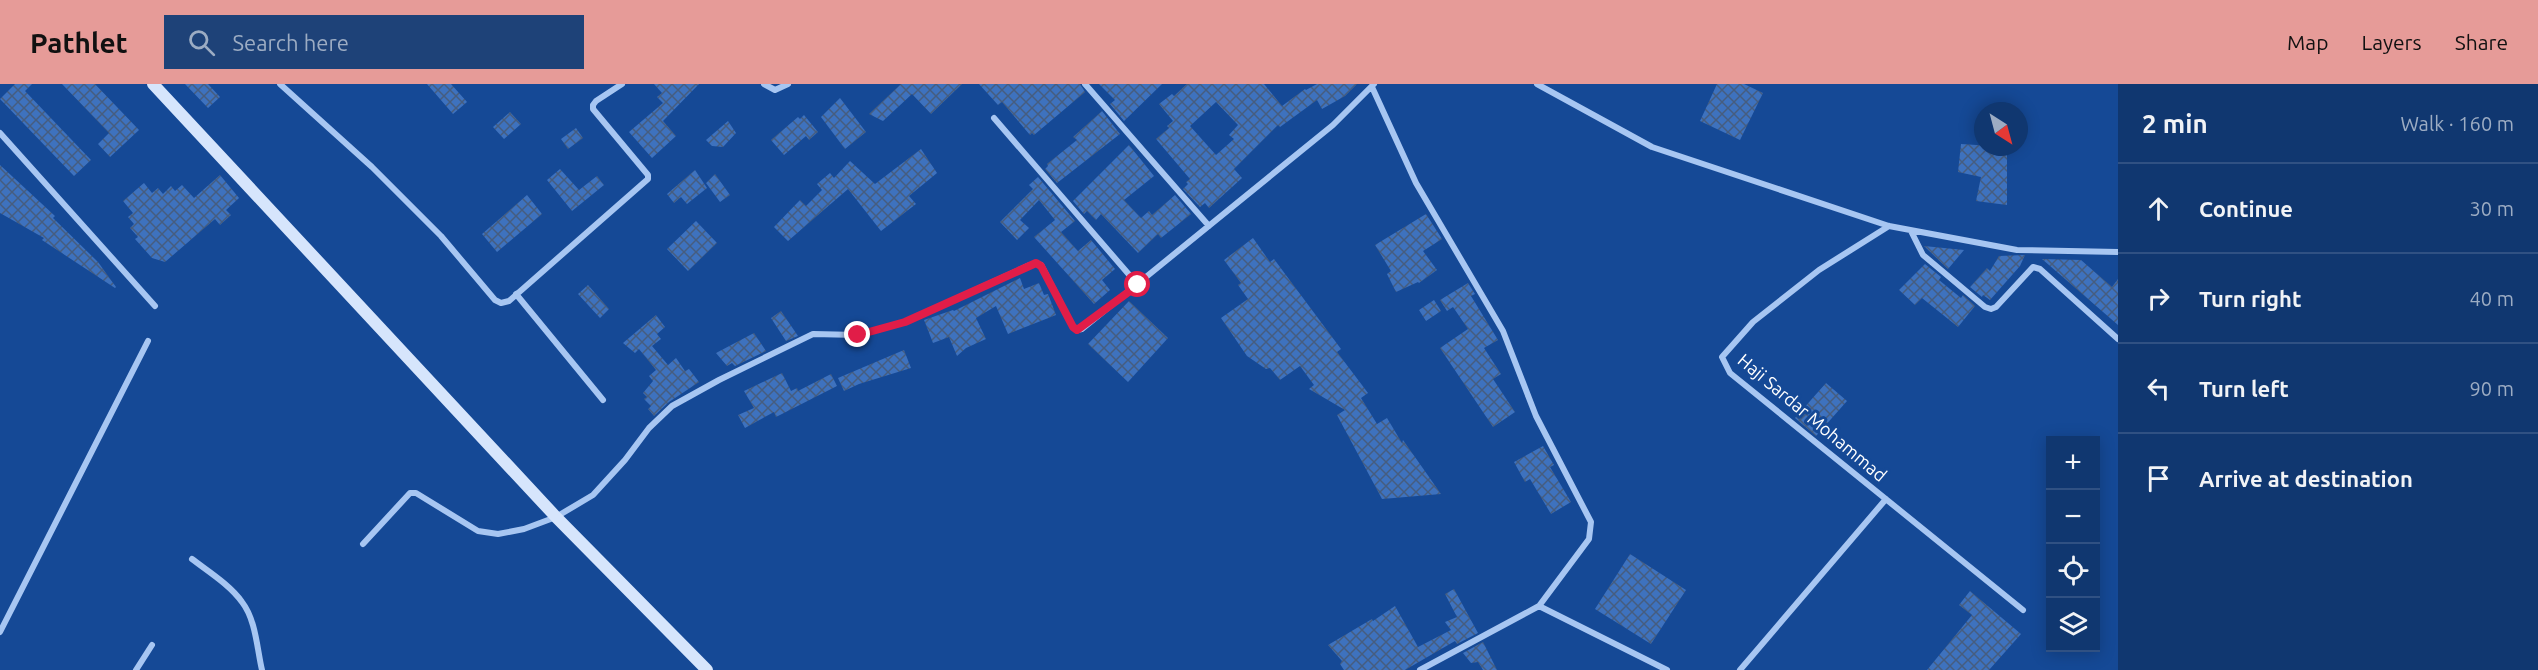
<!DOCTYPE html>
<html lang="en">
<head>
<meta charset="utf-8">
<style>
	:root { --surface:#103770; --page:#1e4278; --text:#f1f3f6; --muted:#9cacc3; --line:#305183; --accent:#e69b98 }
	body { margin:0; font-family:Ubuntu,sans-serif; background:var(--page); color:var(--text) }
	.controls { position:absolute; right:18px; bottom:18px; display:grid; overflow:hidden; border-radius:0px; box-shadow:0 3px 15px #0003 }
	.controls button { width:54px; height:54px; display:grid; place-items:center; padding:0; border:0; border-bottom:2px solid var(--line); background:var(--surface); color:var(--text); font:30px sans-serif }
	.compass { position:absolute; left:1974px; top:18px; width:54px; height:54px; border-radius:50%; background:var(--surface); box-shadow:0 3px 15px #0003; rotate:144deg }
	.stop { position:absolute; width:18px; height:18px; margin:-14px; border:4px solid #e11d48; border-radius:50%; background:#fff }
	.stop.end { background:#e11d48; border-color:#fff; box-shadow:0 2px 6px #0008 }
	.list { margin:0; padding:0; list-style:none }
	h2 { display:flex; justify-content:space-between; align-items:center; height:78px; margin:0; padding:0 24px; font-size:26px }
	h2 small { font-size:20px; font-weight:400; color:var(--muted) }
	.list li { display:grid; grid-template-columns:39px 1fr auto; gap:18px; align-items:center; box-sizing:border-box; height:90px; padding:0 24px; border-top:2px solid var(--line) }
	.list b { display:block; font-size:22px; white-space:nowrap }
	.list em { font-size:20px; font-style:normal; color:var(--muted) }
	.icon { flex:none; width:33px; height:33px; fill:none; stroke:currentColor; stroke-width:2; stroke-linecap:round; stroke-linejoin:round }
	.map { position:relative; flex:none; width:2118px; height:586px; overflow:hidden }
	header { display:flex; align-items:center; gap:36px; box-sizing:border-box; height:84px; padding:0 30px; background:var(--accent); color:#111 }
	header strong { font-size:28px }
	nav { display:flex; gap:33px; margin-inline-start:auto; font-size:21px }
	.search { width:420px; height:54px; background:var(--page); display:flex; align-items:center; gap:15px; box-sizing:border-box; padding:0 21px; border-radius:0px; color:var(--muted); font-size:22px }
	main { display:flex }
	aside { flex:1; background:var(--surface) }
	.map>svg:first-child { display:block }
</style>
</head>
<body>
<header>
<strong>Pathlet</strong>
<div class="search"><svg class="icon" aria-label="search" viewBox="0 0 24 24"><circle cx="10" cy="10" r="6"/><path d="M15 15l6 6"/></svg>Search here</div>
<nav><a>Map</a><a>Layers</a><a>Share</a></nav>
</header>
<main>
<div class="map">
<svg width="2118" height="586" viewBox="0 0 2118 586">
	<defs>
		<pattern id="building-cross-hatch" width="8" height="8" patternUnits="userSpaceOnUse" patternTransform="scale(1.5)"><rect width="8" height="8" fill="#3e72be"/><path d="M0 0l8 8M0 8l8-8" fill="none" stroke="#465d7f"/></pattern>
	</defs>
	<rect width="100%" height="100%" fill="#154996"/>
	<path fill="url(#building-cross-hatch)" fill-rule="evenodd" d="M15,0H32L25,7L91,76L74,92L0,15Z
		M62,0H95L139,46L110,73L98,60L109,49Z
		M185,0H208L220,13L208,24Z
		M427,0H451L467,18L453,30Z
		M654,0H699L663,37L676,52L652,74L629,48L663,19L657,13L662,9Z
		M901,0H962L931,30L912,10L883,37L869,30Z
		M979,0H1080L1085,8L1034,51L1032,49L1030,51L1002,18L998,21Z
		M1099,0H1162L1124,37L1110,20L1115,16Z
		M1187,0H1264L1282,22L1305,5L1306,6L1317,0H1357L1345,12L1322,25L1317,16L1280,43L1278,41L1234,85L1242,94L1209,124L1205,119L1200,123L1183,105L1188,100L1186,98L1190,95L1156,55L1169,44L1167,42L1173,37L1159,20L1172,10L1174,12ZM1216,18L1238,41L1229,51L1234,55L1216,71L1190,42Z
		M1717,0H1744L1763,9L1740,56L1700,37Z
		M840,14L866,48L845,65L821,33Z
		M1102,27L1120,50L1057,99L1045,85L1048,82L1047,80L1077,56L1073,53Z
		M510,28L521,40L504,55L493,43Z
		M804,31L818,48L809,56L806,52L784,71L771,56L798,33L800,35Z
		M728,37L736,49L723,63L712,62L706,56Z
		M576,44L583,54L568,65L561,55Z
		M1961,60L2007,63V121L1976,117L1981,93L1958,88Z
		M1129,61L1154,92L1124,116L1141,134L1149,127L1152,131L1175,111L1191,130L1161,154L1158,150L1138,169L1101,130L1096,136L1087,127L1084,130L1073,117Z
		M921,65L937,89L909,112L916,120L881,147L848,105L788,157L774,143L800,116L806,122L822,106L817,100L830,89L834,94L850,77L875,100Z
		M0,81L55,132L53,134L98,178L116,203L115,204L42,156L44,154L0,129Z
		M560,85L579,106L597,92L604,101L572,127L547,96Z
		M695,86L707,104L687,120L681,113L674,119L667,110Z
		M715,90L730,111L720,118L706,99Z
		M220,91L239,114L226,126L231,131L220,141L215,135L165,178L152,174L135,155L138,153L130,144L134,140L128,133L133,129L123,117L144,99L152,109L158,104L163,110L171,102L175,107L182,101L194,114Z
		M1038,93L1075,137L1061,148L1078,167L1091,156L1115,185L1102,196L1110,206L1094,220L1034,153L1055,136L1039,116L1020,136L1029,144L1017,156L1000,138L1033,105L1029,101Z
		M527,111L542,130L497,168L482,150Z
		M1426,130L1442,155L1423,167L1437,186L1419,199L1418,198L1396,208L1387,190L1391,187L1375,161Z
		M696,137L717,159L688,187L667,165Z
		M1253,154L1270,178L1274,175L1341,265L1337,268L1368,309L1361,314L1377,340L1387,334L1402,359L1403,356L1441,410L1382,415L1337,331L1345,326L1309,305L1314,301L1300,282L1280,296L1270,284L1266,285L1247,272L1221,234L1248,215L1238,201L1241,199L1224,176Z
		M1924,162L1964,166L1948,185Z
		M2025,171L2020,182L1990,216L1983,211L1982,213L1970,203L1987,184L1990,187L1999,172Z
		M2042,175L2081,176L2112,203L2118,195V241Z
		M1925,180L1941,193L1939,196L1961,214L1963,211L1975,222L1958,243L1922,214L1915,221L1899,206Z
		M1020,194L1024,205L1039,199L1044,211L1048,210L1056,231L1008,250L996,222L976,234L986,255L966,264L957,272L949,253L933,259L924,236L953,226L954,227Z
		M1468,199L1475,210L1471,212L1498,256L1484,264L1501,290L1493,295L1515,328L1493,343L1440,264L1468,245L1453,223L1447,227L1440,216Z
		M588,201L609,225L600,234L578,210Z
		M1434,216L1441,227L1426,237L1419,226Z
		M1129,217L1168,254L1128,298L1088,260Z
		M781,227L798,252L786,257L771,234Z
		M656,231L665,243L657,250L661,255L652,262L668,281L676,274L685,287L689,285L699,298L669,318L654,332L648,325L651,322L644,315L647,313L643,309L653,297L649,292L656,286L639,265L635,269L623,259Z
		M754,249L766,267L735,282L732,279L727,282L716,269Z
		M904,266L911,284L859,300L844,307L838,294Z
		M782,289L791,307L797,304L798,307L831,290L837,302L776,333L774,328L745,344L738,331L754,324L744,307Z
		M1826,299L1847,317L1816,352L1795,334Z
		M1543,362L1554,381L1550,383L1571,418L1551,430L1530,395L1525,398L1514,378Z
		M1630,470L1686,506L1651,560L1595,525Z
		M1454,505L1478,549L1457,560L1455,557L1405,586H1344L1340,580L1342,577L1328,561L1372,535L1373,537L1395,522L1418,563L1451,546L1445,538L1457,533L1445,510Z
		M1970,507L2021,550L1989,586H1927L1972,531L1959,521Z
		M1483,558L1497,586H1483L1478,578L1471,579L1463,569Z"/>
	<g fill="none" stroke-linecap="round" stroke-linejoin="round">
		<path stroke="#a7c6f2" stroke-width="6" d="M280,0L372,83L441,152L495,216L501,219L509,217L648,95V91L593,25V21L596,17L622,0
			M764,0L775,6L788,0
			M1085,0L1209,142
			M1537,0L1652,63L1889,142L2017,166L2118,168
			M1372,3L1416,99L1503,247L1536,332L1591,438L1589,455L1539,522L1420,586
			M994,34L1138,201
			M0,49L155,222
			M1889,142L1819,186L1753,238L1722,273L1730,289L2023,526
			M1911,147L1923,171L1985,223L1991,225L1996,223L2033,183L2040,185L2118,255
			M516,210L603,316
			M363,460L410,409H416L478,447L498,450L524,445L556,433L593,411L625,376L649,344L672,322L719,296L813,250L858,251L905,238L1030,181L1036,179L1041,181L1073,243L1077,246L1082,245L1333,41L1374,0
			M192,475C209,488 230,501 242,518C256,536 257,565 262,586
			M1539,522L1667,586
			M0,548L148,257
			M136,586L152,561
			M1740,586L1886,415"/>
		<path stroke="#d6e5fc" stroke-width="12" d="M153,0L556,433L707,586"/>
	</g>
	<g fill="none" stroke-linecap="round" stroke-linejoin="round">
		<path stroke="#e11d48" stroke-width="8" d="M858,251L905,238L1036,179L1041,182L1073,243L1077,246L1138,201"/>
	</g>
	<g text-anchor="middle" stroke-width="6" stroke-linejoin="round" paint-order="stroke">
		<g font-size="18" fill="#fff" stroke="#154996">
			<text transform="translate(1812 334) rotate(40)" y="6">Haji Sardar Mohammad</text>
		</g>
	</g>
</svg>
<div class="controls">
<button>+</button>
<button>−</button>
<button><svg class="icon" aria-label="locate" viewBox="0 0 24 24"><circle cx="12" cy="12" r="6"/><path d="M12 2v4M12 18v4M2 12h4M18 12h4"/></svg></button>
<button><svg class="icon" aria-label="layers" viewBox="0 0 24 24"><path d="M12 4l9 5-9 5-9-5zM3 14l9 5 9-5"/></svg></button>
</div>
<svg class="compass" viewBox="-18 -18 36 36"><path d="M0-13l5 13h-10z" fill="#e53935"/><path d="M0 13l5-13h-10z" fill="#9cacc3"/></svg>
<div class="stop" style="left:1138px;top:201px"></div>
<div class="stop end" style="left:858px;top:251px"></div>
</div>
<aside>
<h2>2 min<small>Walk · 160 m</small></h2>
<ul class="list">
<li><svg class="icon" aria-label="ahead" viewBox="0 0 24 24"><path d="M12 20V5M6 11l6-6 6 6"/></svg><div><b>Continue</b></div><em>30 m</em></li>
<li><svg class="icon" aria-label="right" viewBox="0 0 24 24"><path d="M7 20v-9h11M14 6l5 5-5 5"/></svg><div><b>Turn right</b></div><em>40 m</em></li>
<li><svg class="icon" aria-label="left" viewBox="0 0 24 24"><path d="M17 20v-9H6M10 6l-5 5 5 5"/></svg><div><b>Turn left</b></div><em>90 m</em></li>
<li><svg class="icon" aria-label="arrive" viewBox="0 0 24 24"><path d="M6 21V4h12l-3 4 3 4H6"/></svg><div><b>Arrive at destination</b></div></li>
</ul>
</aside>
</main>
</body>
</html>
